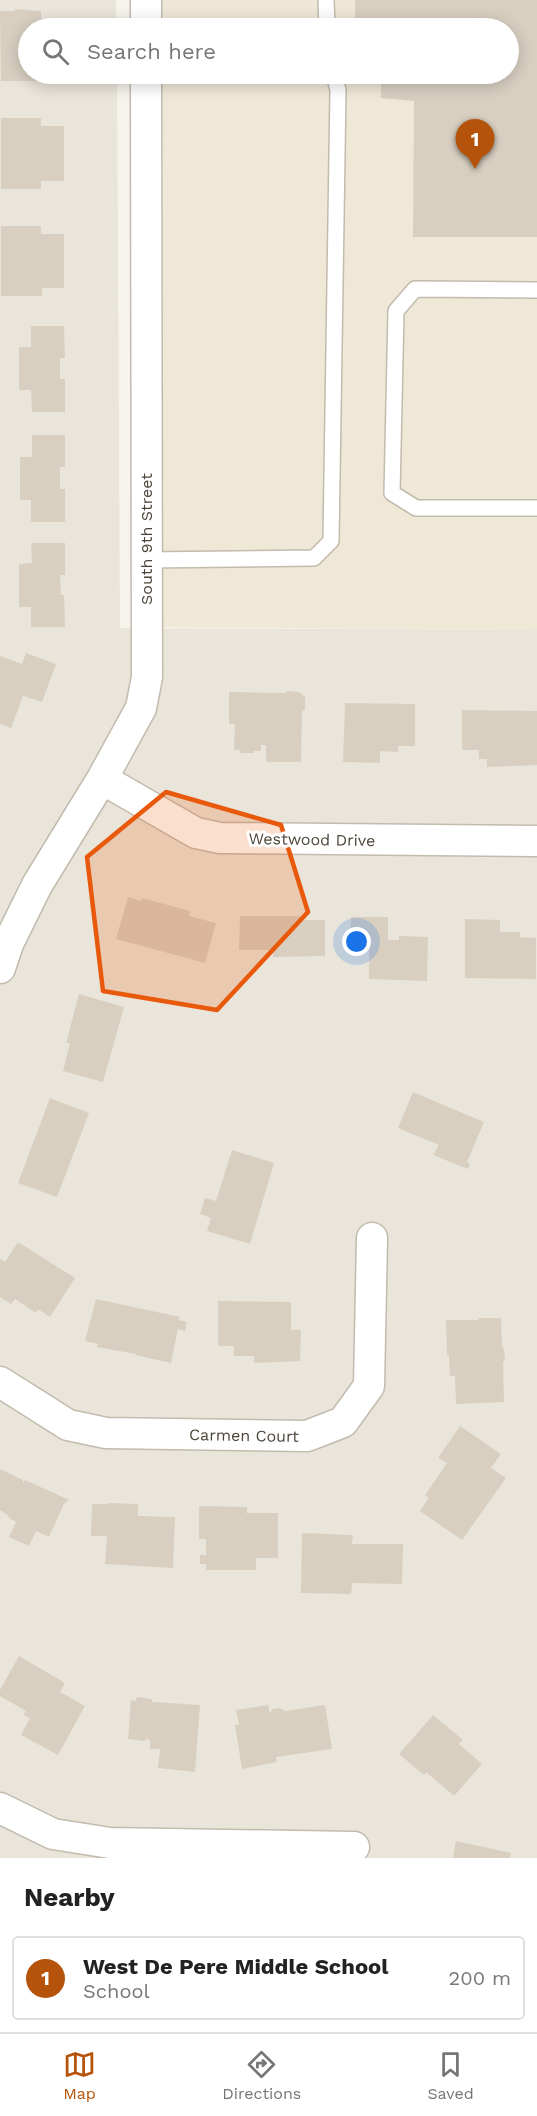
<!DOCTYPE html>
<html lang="en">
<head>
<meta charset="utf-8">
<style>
	:root { --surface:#fff; --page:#f2f2f2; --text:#222; --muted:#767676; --line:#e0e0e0; --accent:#b45309 }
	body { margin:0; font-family:"Work Sans",sans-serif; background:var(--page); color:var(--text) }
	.you { position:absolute; left:357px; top:942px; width:21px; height:21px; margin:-15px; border:4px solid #fff; border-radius:50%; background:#1a73e8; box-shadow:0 0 0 9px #1a73e833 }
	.badge { display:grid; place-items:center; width:39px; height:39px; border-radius:50%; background:var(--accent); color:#fff; font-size:20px; font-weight:700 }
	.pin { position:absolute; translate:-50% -50px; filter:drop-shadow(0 2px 3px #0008) }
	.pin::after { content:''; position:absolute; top:32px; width:21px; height:18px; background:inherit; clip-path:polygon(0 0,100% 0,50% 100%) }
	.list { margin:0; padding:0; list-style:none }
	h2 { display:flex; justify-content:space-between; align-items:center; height:78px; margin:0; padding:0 24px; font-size:26px }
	h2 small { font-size:20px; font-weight:400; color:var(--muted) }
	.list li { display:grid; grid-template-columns:39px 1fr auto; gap:18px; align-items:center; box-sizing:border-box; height:84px; margin:0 12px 12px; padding:0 12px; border:2px solid var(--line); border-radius:6px }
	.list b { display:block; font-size:22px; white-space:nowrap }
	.list p { margin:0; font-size:20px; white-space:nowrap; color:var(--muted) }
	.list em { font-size:20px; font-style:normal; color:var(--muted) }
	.icon { flex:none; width:33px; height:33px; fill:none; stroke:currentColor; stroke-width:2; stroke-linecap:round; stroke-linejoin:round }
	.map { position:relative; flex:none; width:537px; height:1858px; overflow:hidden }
	.search { position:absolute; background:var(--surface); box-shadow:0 3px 15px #0003; left:18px; right:18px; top:18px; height:66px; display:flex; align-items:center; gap:15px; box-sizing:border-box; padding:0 21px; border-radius:33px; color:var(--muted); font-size:22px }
	.sheet { height:174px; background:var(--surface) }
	nav { display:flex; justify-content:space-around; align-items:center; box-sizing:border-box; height:84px; border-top:2px solid var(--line); background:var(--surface); font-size:16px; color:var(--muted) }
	nav a { display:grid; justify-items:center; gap:3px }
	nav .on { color:var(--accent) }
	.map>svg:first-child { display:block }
</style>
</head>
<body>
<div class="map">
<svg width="537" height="1858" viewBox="0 0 537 1858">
	<rect width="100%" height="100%" fill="#f6f3ec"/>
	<path fill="#eae5da" d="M0,0H116V28H28V74H117L120,628L537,630V1858H0Z"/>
	<path fill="#efe8d6" d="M159,0H537V630L157,627L159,74H508V28H159Z"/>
	<path fill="#d8cfc1" d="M355,0H537V237H413L414,101L381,98V74H508V28H355Z
		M15,9L41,11V19H63V28H28V74H40V81H1L0,11H15Z
		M1,118H41V126H64V181H41V189H1Z
		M1,226H41V234H64V288H42V296H1Z
		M31,326H64L65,358H60V379H65V412H32L31,390H19V347H31Z
		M32,435H65V467H60V489H65V522H31V500H20V457H32Z
		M31,543H65V575H60L61,595H64L65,627H31V607H19V564L32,563Z
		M26,653L56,664L42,702L23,696L11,728L0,724V656L22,664Z
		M288,691L299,692L305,697V710L302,711L301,762H266V745H261V751H254V753H240V750H234L235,724H229V692L284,693Z
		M345,703L415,704V746H398V752L380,751V763L343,762Z
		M462,710L537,711V765L487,767V759H479V750H462Z
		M128,897L141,901L142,898L190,911L189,916L216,923L205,963L116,939Z
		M240,916H300V920H325V956L273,957V950H239Z
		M351,917H388V940H399V936L428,937L427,981L369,979V951H350Z
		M465,919L500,920V932H520V937L536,938V979L465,978Z
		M79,994L124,1007L103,1082L63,1071L70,1043H66Z
		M413,1092L484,1122L467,1162L470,1164L468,1169L433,1155L439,1145L398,1128Z
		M50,1098L89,1113L57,1197L18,1183Z
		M232,1150L274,1163L250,1244L207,1231L211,1218L200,1214L205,1198L216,1201Z
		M18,1242L75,1278L50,1317L38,1309L36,1313L15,1299L11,1304L0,1297V1259L5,1262Z
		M96,1299L180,1317L179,1320L187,1322L185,1331L178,1329L171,1363L135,1355L136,1354L97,1347L98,1344L85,1341Z
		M218,1301L291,1302V1330H301L300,1361L254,1363V1356H234V1346H218Z
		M478,1318H501L502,1347L504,1349L505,1360L503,1362L504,1402L456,1404L455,1376H450L449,1355H447L446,1320H479Z
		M460,1426L501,1454L491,1468L506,1478L462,1540L420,1511L429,1498L425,1495L447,1463L438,1458Z
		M0,1469L23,1480V1483L25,1480L69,1500L64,1504L49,1537L36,1531L29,1546L9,1537L16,1522L9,1518V1516L0,1510Z
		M108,1503L138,1504V1516L175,1517L173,1568L105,1564L107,1536H91L92,1504H108Z
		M199,1506L247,1507V1513H278V1558H256V1570H206V1564H200V1555H206V1539H199Z
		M302,1533L353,1535L352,1544H403L402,1584L352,1583L351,1594L301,1593Z
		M19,1656L65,1683L60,1692L85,1706L58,1755L21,1735L30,1718L23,1715L26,1711L0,1696V1690Z
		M137,1697L152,1699V1702L200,1705L195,1772L158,1768L160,1749H150V1740L145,1739V1741L128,1739L131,1700L136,1701Z
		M268,1705L270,1714L272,1709L280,1708L285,1711L325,1705L332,1749L276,1757L277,1762L242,1769L235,1725H239L236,1710Z
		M433,1715L463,1740L459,1744L482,1764L454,1796L426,1772L424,1775L399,1754Z
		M456,1841L511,1853L510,1858H453Z"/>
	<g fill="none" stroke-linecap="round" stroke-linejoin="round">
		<g stroke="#c2bbae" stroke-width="18">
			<path id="service" d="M326,0L327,28
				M537,290L415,289L396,311L392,493L416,508H537
				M146,560L314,558L331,541L338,90L334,74"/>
		</g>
		<g stroke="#c2bbae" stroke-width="33">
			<path id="minor" d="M146,0V28
				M102,779L196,833L220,838L537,841
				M0,968L8,944L37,885L102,779L141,708L147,677L146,74
				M0,1382L68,1425L106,1433L307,1436L343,1422L369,1386L372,1238
				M0,1808L53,1834L110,1843L354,1847"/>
		</g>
		<use href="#service" stroke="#fff" stroke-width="15"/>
		<use href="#minor" stroke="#fff" stroke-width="30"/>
	</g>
	<path fill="#e8590c" fill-opacity="0.2" stroke="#e8590c" stroke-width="4.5" stroke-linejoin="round" d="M166,792L281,825L308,912L217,1010L103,991L87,857Z"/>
	<g text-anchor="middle" stroke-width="6" stroke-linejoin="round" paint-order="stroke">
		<g font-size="16" fill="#4b4439" stroke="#fff">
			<text transform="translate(146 539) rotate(-90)" y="6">South 9th Street</text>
			<text transform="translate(312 839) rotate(1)" y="6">Westwood Drive</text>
			<text transform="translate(244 1435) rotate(1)" y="6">Carmen Court</text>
		</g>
	</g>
</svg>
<div class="you"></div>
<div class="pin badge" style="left:475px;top:169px">1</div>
<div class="search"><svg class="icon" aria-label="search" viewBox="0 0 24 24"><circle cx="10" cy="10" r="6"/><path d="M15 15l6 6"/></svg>Search here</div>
</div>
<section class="sheet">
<h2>Nearby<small></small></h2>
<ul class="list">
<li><span class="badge">1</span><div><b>West De Pere Middle School</b><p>School</p></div><em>200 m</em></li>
</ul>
</section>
<nav>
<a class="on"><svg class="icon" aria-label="map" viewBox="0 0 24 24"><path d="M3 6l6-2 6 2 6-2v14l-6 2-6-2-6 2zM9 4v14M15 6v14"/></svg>Map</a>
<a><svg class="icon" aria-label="directions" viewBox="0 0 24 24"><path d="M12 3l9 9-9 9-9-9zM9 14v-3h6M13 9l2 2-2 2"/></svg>Directions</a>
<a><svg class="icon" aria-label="saved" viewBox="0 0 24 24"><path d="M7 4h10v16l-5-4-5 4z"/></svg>Saved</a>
</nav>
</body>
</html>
